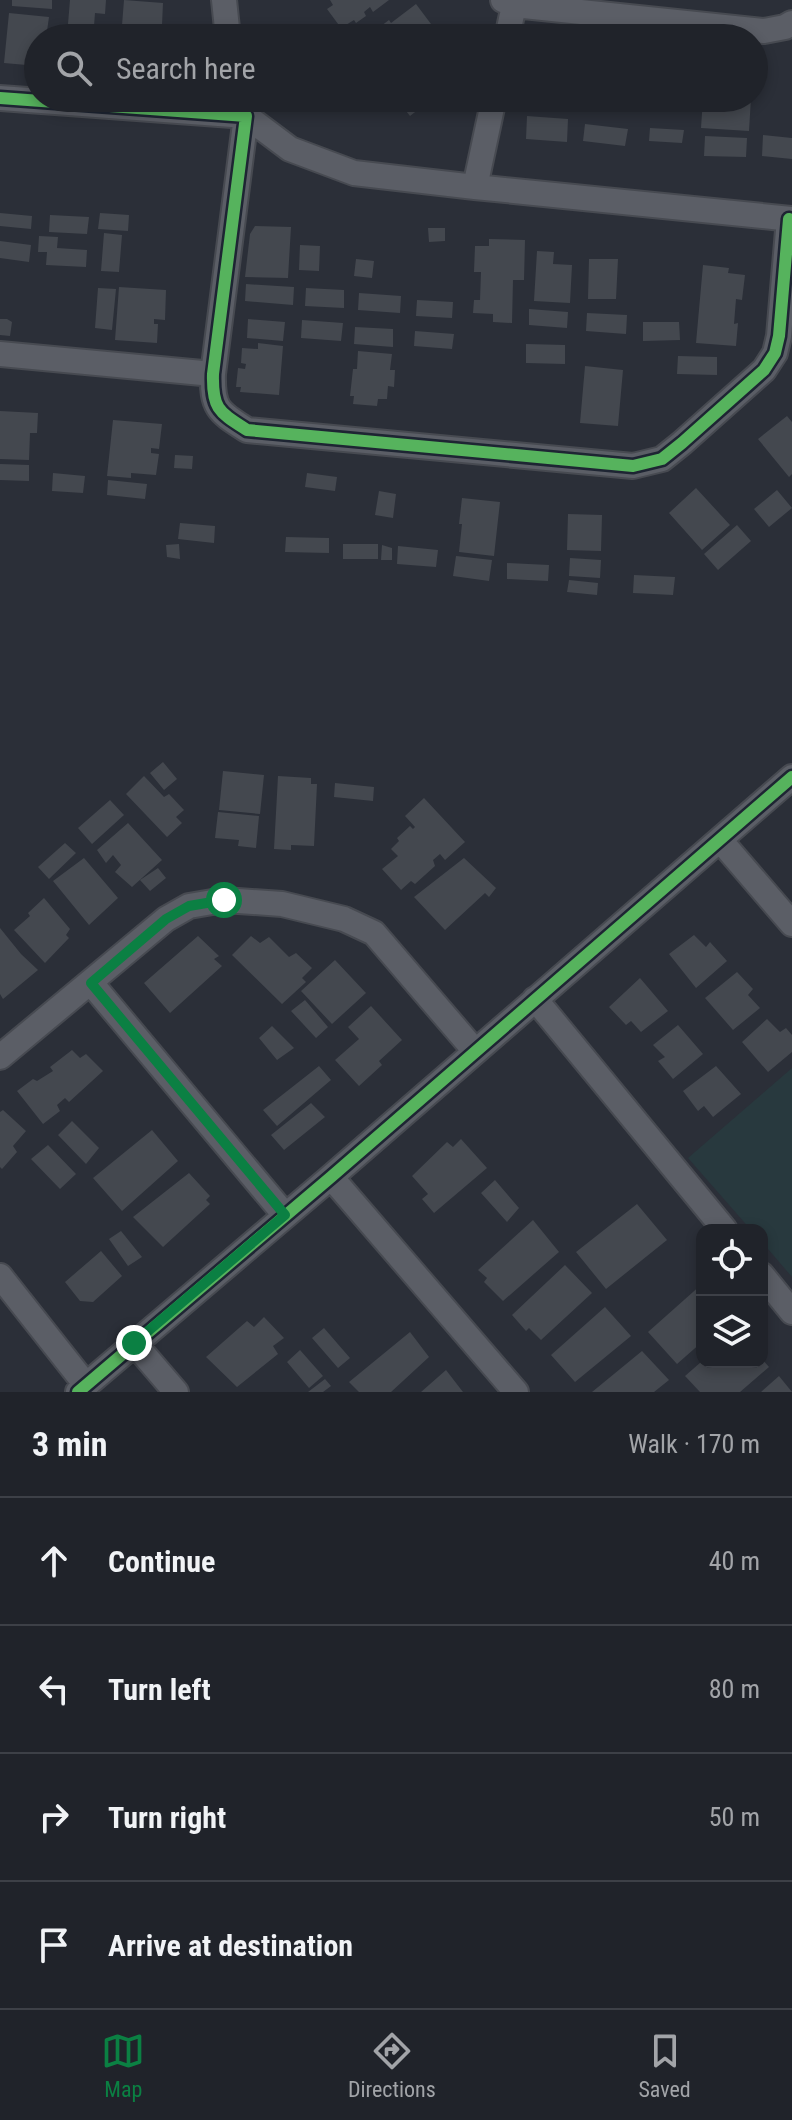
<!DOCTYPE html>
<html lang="en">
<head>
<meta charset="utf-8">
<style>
	:root { --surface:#20232a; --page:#2d2f36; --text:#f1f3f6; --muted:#a2a4a8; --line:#3d4047; --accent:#0b8043 }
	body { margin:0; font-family:"Roboto Condensed",sans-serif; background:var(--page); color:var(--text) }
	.controls { position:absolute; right:24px; bottom:24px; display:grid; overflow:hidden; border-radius:16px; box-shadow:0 4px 12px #0003 }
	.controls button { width:72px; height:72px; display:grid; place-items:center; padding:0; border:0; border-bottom:2px solid var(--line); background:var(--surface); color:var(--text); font:40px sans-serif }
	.stop { position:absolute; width:24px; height:24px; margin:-18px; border:6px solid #0b8043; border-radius:50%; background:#fff }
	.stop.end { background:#0b8043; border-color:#fff; box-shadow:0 2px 8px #0008 }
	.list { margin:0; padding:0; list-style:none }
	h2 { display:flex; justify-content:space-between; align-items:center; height:104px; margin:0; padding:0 32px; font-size:34px }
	h2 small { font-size:26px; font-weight:400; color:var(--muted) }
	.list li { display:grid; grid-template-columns:52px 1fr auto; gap:24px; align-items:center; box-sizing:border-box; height:128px; padding:0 32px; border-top:2px solid var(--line) }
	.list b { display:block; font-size:30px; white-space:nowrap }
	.list em { font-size:26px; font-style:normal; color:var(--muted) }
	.icon { flex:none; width:44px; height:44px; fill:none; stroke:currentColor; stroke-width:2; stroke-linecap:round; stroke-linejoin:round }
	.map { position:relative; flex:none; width:792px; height:1392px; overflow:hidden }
	.search { position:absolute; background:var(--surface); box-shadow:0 4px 12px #0003; left:24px; right:24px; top:24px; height:88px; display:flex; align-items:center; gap:20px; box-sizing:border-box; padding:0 28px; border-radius:44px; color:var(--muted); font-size:30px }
	.sheet { height:616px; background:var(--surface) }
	nav { display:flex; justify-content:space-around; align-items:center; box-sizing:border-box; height:112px; border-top:2px solid var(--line); background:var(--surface); font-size:22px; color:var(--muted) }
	nav a { display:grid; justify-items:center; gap:4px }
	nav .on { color:var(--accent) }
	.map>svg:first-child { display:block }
</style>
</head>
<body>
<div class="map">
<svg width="792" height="1392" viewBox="0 0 792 1392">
	<rect width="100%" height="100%" fill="#2b2f38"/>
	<path fill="#28393e" d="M792,1068V1277L762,1242V1230H751L688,1158Z"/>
	<path fill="#44484f" d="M12,0H52V9L12,6Z
		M70,0H106L105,14L95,13L94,26L68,24Z
		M124,0L163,3L162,25L156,24L154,38H121Z
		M330,0H389L373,12L370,7L364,12L366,16L356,23L354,20L341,28L327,9L333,5Z
		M416,4L434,28L425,35L434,29L441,38H371L376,35L373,32L389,20L391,23Z
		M9,13L49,17L46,38H38V66L4,63Z
		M64,31L103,35V38H63Z
		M396,98H433L410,116Z
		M703,98H751L749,131L701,128Z
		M527,116L568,119L567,142L526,139Z
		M585,124L628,129L625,146L583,141Z
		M650,128L684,130L682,143L649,141Z
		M763,135L792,138V159L762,156Z
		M705,136L747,138L746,157L704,156Z
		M0,213L32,216L31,229L0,226Z
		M100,213L129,215L128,231L98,229Z
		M50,215L89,217L87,234L49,232Z
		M255,226L291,227L288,278L245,277L250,234Z
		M428,228H445V241L429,242Z
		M104,233L122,235L119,272L101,271Z
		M39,236L58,237L57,248L87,250L86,267L46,265L47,252H38Z
		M489,239L525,240L524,280H513L512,323L493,322V314L473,313L474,300H480L481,272H474L475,246H489Z
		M0,241L31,245L29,262L0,258Z
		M300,245L320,246L319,271L299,270Z
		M537,251L554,252L553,264L572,265L570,303L534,301Z
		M356,259L374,261L372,278L354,276Z
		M589,259H618L616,299H588Z
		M703,265L729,268L728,273L745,275L742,300L736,299L734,324L738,323L736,346L696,343Z
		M246,284L294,287L293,305L245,301Z
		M119,287L166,290L165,320L154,319V324H158L157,343L115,340Z
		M98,288L116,289L112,330L95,328Z
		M306,288L344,290V308L305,306Z
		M359,293L401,296L400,313L358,310Z
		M417,300L453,302L452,318L416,316Z
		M529,309L568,312L567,328L529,325Z
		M587,313L627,315L626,334L586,331Z
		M0,319H7L12,322L10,336L0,335Z
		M248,319L285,322L283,341L247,338Z
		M302,320L343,323L341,341L301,338Z
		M643,322H679L680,340L643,341Z
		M355,327L393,329V347L354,344Z
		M415,331L454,334L452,349L414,346Z
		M258,343L283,346L279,395L240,392L241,387H236L238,368L245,369L246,364L241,363L242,348L258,349Z
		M526,344L565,345V364L526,363Z
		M358,351L392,354L390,370H395L394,387L388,386L387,399H378L377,406L353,404L354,396H350L353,369H357Z
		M678,356L717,357V375L677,374Z
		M585,366L623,370L618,426L580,423Z
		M0,411L38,413L37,433H30L29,460L0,459Z
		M787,416L792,422V474L789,477L758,439Z
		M113,420L162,424L159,449L151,448V453L159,454L156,475L131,473V478L107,476Z
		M175,455L193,456L192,469L174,468Z
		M0,464L29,465V481L0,480Z
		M53,473L85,476L83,493L52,491Z
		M307,473L337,477L335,491L305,487Z
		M108,480L147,484L145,499L107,495Z
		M696,488L730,525L702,550L669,513Z
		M777,490L792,508L769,527L754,509Z
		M379,491L396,494L393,518L375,515Z
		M462,498L500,502L494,556L459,552L462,524H459Z
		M568,514L602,515L601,551L567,550Z
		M180,523L215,526L214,543L178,539Z
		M737,525L751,541L718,570L704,554Z
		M286,537L329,538V553L285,552Z
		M179,544L180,559L167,557L166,545Z
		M343,544H378V559H343Z
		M382,545L392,548V560H381Z
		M398,546L438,550L436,567L397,564Z
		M456,556L492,560L489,581L453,576Z
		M570,558L601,560L600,578L569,576Z
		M507,563L549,565L548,581L507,579Z
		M634,575L675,577L673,595L633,593Z
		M569,580L598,583L597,595L567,592Z
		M163,762L177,779L164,790L150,773Z
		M223,771L264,775L260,814L219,810Z
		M144,776L164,797L169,794L184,810L176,817L182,823L167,837L126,794Z
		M278,776L311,778V784H317L314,846L291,845V850L274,849Z
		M335,783L374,787L373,801L334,797Z
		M424,798L465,842L445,860L440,854L433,860L435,866L415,884L411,881L401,890L382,869L398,856L391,849L399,841L397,838L410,826L413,829L415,827L405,816Z
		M110,800L124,815L92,844L78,828Z
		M218,812L259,816L256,848L238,846L239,840L215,838Z
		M128,823L162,860L132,887L115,872L121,865L113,855L106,863L97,850Z
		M65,843L76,853L49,879L38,867Z
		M84,858L118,898L89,925L53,881Z
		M464,858L496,888L489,897L485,893L445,930L414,897Z
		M158,868L166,878L150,891L140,880Z
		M44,898L70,929L66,935L69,938L45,963L14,930L30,916L28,913Z
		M0,928L21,954L38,970L3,999L0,994Z
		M694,935L706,947L710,942L727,961L696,988L669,954Z
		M198,936L219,956L214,959L222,966L170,1013L144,983Z
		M251,936L260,943L269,937L289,957L296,953L312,968L302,978L306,982L282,1004L232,955Z
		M335,960L366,993L332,1024L301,991Z
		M737,972L753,989L748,995L760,1008L733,1030L705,998Z
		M640,978L668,1011L641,1032L631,1021L626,1025L609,1007Z
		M305,1000L328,1027L316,1038L291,1011Z
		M371,1006L402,1040L379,1061L382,1065L359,1086L335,1060L359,1039L348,1027Z
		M767,1019L780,1032L786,1028L792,1035V1052L768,1072L742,1042Z
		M678,1025L703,1054L673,1079L658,1061L665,1057L653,1045Z
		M272,1026L294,1048L277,1060L259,1038Z
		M72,1050L80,1058L86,1054L103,1071L69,1102L65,1098L57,1105L60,1111L43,1124L17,1091L33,1079L37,1081L53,1071L50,1067Z
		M319,1066L331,1080L277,1126L263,1110Z
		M716,1066L741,1094L713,1117L704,1106L698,1111L683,1091Z
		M311,1103L325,1117L284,1150L271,1135Z
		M3,1110L26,1131L13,1146L17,1152L2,1169L0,1167V1112Z
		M72,1121L99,1148L86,1164L58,1135Z
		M152,1130L178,1161L122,1211L93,1178Z
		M461,1139L487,1168L434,1213L422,1199L428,1194L412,1176L447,1142L453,1147Z
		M48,1145L76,1174L60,1189L31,1159Z
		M189,1173L210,1196L206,1200L210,1204L163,1247L133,1217Z
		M495,1180L519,1208L507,1222L481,1193Z
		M637,1204L667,1240L606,1289L576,1252Z
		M533,1220L559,1252L503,1301L484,1282L487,1278L478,1270Z
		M121,1231L142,1257L128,1266L109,1239Z
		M101,1251L122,1276L93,1302L80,1301L65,1282Z
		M565,1265L592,1293L541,1340L529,1328L526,1331L512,1315Z
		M702,1284V1342L677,1364L648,1332Z
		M605,1307L631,1336L575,1382L551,1355Z
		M264,1317L284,1338L273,1346L278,1354L237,1387L206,1357L247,1321L254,1327Z
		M324,1328L350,1358L338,1368L312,1338Z
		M410,1332L429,1357L391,1392H359L349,1382Z
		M300,1350L323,1376L309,1388L287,1362Z
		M642,1351L669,1380L654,1392H592Z
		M762,1359L769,1367L740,1392H700L685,1376L701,1362H762Z
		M446,1370L463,1392H421Z
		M779,1376L792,1392H761Z
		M325,1379L331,1386L323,1392H308Z"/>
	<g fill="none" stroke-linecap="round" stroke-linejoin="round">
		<g stroke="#474a51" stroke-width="28">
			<path id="minor" d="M224,0L228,38
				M503,0L514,5L764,31L785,27L792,23
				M507,38L514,5
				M0,98L246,116L213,374C212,409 219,412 247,430L633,466L662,459L682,443L764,370L775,353L779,336L789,219
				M241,98L246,116L290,149L354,173L475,187L792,219
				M475,187L494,98
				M0,354L213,374
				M720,840L792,924
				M91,983L285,1215
				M535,999L725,1230
				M0,1057L166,919L189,906L224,900L282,904L344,919L374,933L475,1051
				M331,1177L516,1392
				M762,1275L792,1312
				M0,1276L86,1385
				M134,1343L176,1392
				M78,1392L331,1177L792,777"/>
		</g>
		<use href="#minor" stroke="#5b5e66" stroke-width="24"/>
		<g stroke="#1e2533" stroke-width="17">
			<path id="cycleway" d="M0,98L246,116L213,374C212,409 219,412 247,430L633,466L662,459L682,443L764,370L775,353L779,336L789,219
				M78,1392L331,1177L792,777"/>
		</g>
		<use href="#cycleway" stroke="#56b35d" stroke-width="12"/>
	</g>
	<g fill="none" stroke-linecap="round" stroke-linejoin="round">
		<path stroke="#0b8043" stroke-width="10" d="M134,1343L285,1215L91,983L166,919L189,906L224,900"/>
	</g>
</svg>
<div class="controls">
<button><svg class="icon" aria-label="locate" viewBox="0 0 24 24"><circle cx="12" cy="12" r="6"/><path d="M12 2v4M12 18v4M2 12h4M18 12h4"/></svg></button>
<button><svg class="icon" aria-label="layers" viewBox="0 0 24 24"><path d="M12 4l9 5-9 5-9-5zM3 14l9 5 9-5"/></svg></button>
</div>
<div class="stop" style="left:224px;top:900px"></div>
<div class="stop end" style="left:134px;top:1343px"></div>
<div class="search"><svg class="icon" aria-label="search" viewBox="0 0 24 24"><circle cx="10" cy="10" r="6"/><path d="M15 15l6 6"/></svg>Search here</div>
</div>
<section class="sheet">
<h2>3 min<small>Walk · 170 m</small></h2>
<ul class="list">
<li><svg class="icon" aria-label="ahead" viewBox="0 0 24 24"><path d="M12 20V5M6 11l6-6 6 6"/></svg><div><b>Continue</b></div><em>40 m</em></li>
<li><svg class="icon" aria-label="left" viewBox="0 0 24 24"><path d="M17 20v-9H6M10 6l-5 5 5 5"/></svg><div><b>Turn left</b></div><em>80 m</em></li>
<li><svg class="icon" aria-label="right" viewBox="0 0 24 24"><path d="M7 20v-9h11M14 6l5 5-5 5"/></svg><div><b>Turn right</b></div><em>50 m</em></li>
<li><svg class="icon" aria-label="arrive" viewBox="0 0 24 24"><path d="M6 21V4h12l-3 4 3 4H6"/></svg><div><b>Arrive at destination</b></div></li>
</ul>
</section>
<nav>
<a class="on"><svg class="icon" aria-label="map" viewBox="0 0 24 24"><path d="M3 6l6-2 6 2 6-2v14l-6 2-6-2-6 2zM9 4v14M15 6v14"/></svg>Map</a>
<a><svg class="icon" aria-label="directions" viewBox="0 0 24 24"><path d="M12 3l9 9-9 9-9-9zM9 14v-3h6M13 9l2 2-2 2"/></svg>Directions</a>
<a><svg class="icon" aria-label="saved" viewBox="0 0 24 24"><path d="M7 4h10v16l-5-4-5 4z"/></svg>Saved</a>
</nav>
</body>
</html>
